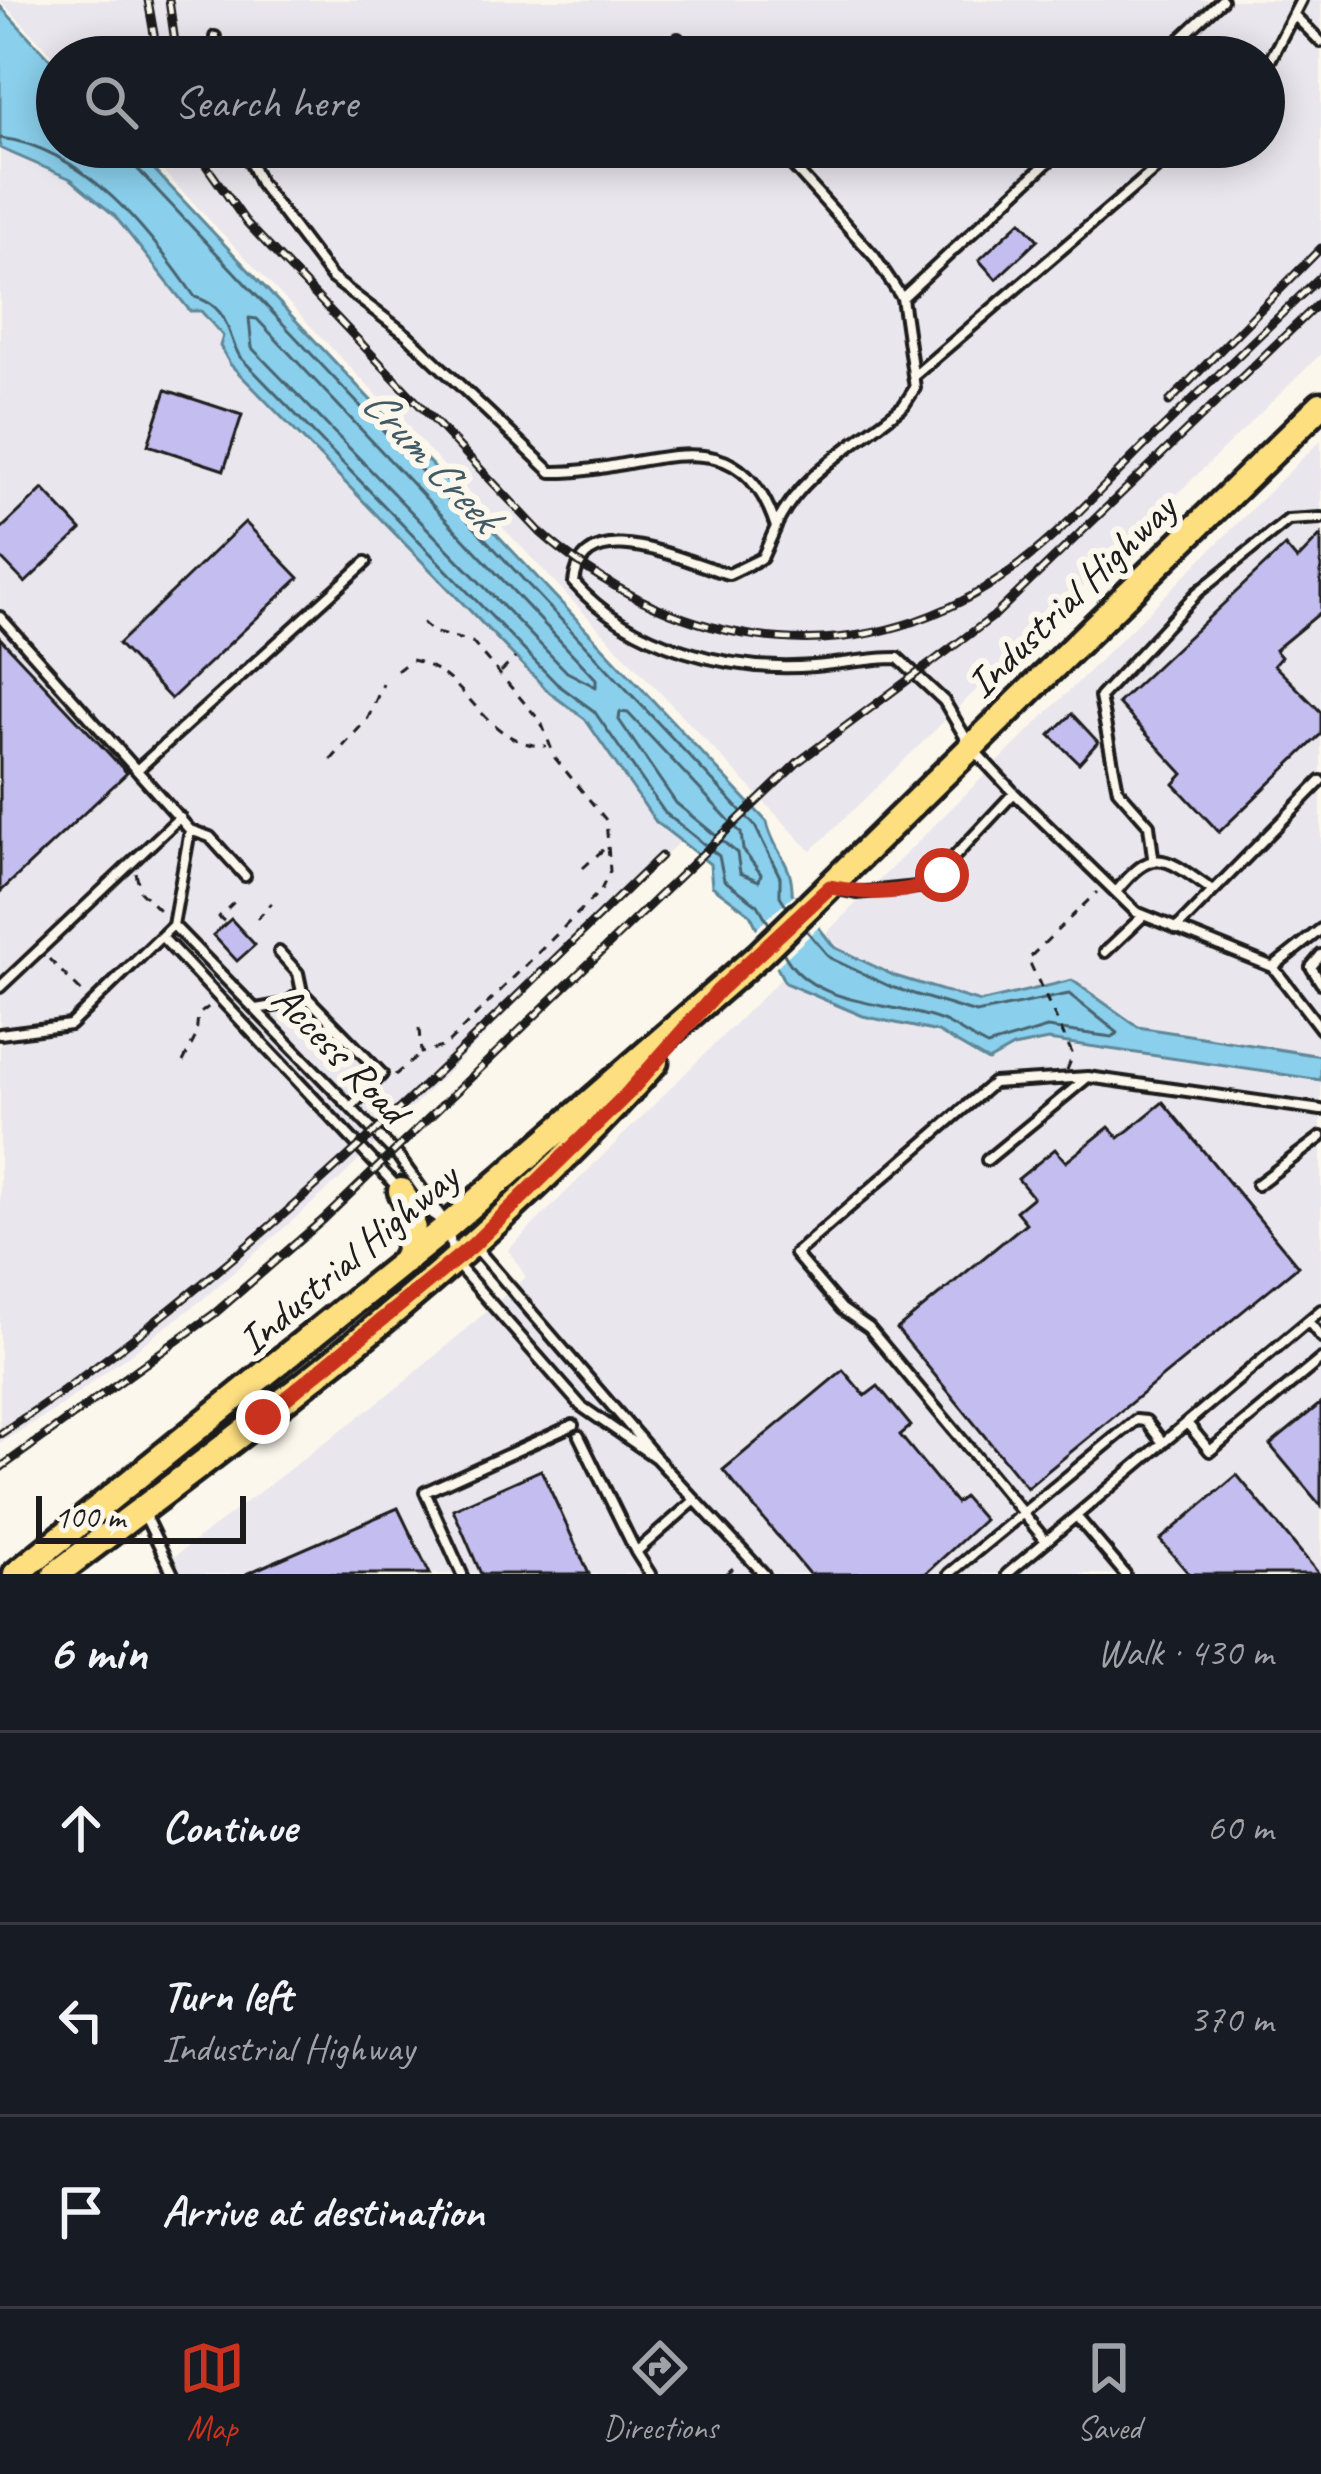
<!DOCTYPE html>
<html lang="en">
<head>
<meta charset="utf-8">
<style>
	:root { --surface:#171b24; --page:#20242c; --text:#f1f3f6; --muted:#9ea1a6; --line:#363941; --accent:#c8321e }
	body { margin:0; font-family:Caveat,sans-serif; background:var(--page); color:var(--text) }
	.scale { position:absolute; left:36px; bottom:30px; width:210px; box-sizing:border-box; padding-left:12px; border:6px solid #1c1c1c; border-top:0; font-size:33px; line-height:42px; white-space:nowrap; color:#1c1c1c; -webkit-text-stroke:9px #fbf7ec; paint-order:stroke }
	.stop { position:absolute; width:36px; height:36px; margin:-27px; border:9px solid #c8321e; border-radius:50%; background:#fff }
	.stop.end { background:#c8321e; border-color:#fff; box-shadow:0 3px 12px #0008 }
	.list { margin:0; padding:0; list-style:none }
	h2 { display:flex; justify-content:space-between; align-items:center; height:156px; margin:0; padding:0 48px; font-size:51px }
	h2 small { font-size:39px; font-weight:400; color:var(--muted) }
	.list li { display:grid; grid-template-columns:78px 1fr auto; gap:36px; align-items:center; box-sizing:border-box; height:192px; padding:0 48px; border-top:3px solid var(--line) }
	.list b { display:block; font-size:45px; white-space:nowrap }
	.list p { margin:0; font-size:39px; white-space:nowrap; color:var(--muted) }
	.list em { font-size:39px; font-style:normal; color:var(--muted) }
	.icon { flex:none; width:66px; height:66px; fill:none; stroke:currentColor; stroke-width:2; stroke-linecap:round; stroke-linejoin:round }
	.map { position:relative; flex:none; width:1321px; height:1574px; overflow:hidden }
	.search { position:absolute; background:var(--surface); box-shadow:0 6px 30px #0003; left:36px; right:36px; top:36px; height:132px; display:flex; align-items:center; gap:30px; box-sizing:border-box; padding:0 42px; border-radius:66px; color:var(--muted); font-size:45px }
	.sheet { height:732px; background:var(--surface) }
	nav { display:flex; justify-content:space-around; align-items:center; box-sizing:border-box; height:168px; border-top:3px solid var(--line); background:var(--surface); font-size:33px; color:var(--muted) }
	nav a { display:grid; justify-items:center; gap:6px }
	nav .on { color:var(--accent) }
	.map>svg:first-child { display:block }
</style>
</head>
<body>
<div class="map">
<svg width="1321" height="1574" viewBox="0 0 1321 1574">
	<rect width="100%" height="100%" fill="#fbf7ec"/>
	<filter id="ink" filterUnits="userSpaceOnUse"><feTurbulence type="fractalNoise" baseFrequency=".00833" numOctaves="2"/><feDisplacementMap in="SourceGraphic" scale="24" xChannelSelector="R" yChannelSelector="G"/><feConvolveMatrix kernelMatrix="1 2 1 2 8 2 1 2 1" color-interpolation-filters="sRGB"/></filter>
	<g filter="url(#ink)">
		<path fill="#eae6ed" d="M0,0H1321V354L811,851L140,147H1264V57L57,60Z
			M0,148L71,179L114,215L190,311H201L404,545L550,693L585,719L656,822L681,840L341,1178L203,1299L58,1408L0,1443Z
			M1321,440V1574H151L406,1381L526,1277L508,1250Z"/>
		<path fill="#8acfeb" stroke="#5e8798" stroke-width="3" d="M0,6L57,67V147H133L767,822C772,849 794,865 792,893L834,947L895,976L980,1002L1072,980L1138,1027L1321,1056V1080L1048,1040L1013,1047L988,1061L938,1032L863,1016L785,983L750,914L712,886L710,864L656,822L585,719L550,693L230,364L220,346L223,336L201,311H190L114,215L71,179L0,148Z"/>
		<path fill="#fbf7ec" d="M794,894L822,924L773,970L753,932Z"/>
		<g fill="none" stroke-linecap="round" stroke-linejoin="round">
			<path stroke="#48646f" stroke-width="3" d="M0,138C84,148 150,232 195,297C230,307 226,333 240,357L557,684L594,711L665,813L719,856L724,880L758,905L769,924
				M125,147L129,160L755,826L780,877V896L787,907
				M249,318L257,319L596,679V687L567,672L252,348Z
				M620,712L628,713L741,833L743,850L761,874L759,881L740,873L737,853L676,803L619,720Z
				M783,952C811,1009 894,1000 945,1022C959,1029 973,1039 987,1046L1047,1028L1112,1037L1118,1033L1069,994L976,1013L891,987L830,958L806,930"/>
		</g>
		<path fill="#c4bdef" stroke="#1c1c1c" stroke-width="3" d="M1021,221L1038,240L996,279L979,260Z
			M166,390L242,415L224,470L148,445Z
			M43,489L81,530L25,583L0,557V530Z
			M245,522L299,578L171,699L118,644Z
			M1321,535V612L1275,650L1281,657L1274,665L1321,712V734L1219,832L1174,784L1183,774L1118,703L1285,546L1297,560Z
			M0,638L127,773L0,892Z
			M1072,714L1098,742L1079,763L1050,735Z
			M231,919L255,945L237,961L213,935Z
			M1163,1102L1298,1266L1027,1488L897,1329L1026,1223L1016,1211L1033,1197L1018,1179L1055,1149L1066,1162L1109,1127L1119,1138Z
			M843,1370L865,1396L878,1386L911,1426L900,1435L956,1503L964,1497L984,1520L925,1574H809L723,1470Z
			M1321,1403V1506L1270,1445Z
			M541,1470L589,1574H481L453,1509Z
			M1237,1475L1319,1574H1189L1160,1540Z
			M398,1508L430,1574H246Z"/>
		<g fill="none" stroke-linecap="round" stroke-linejoin="round">
			<g stroke="#1c1c1c" stroke-width="16">
				<path id="lane" d="M1294,15L1321,42
					M215,37L218,57
					M678,39L694,57
					M1161,57L1222,0
					M1264,72L1301,0
					M243,147L260,183L332,278L407,335L551,472C644,474 737,407 776,527L762,558L729,574C689,564 582,508 574,583C631,647 730,673 814,666C842,664 869,658 898,658L944,701L971,747L1014,793L1136,912L1273,967L1321,1029
					M776,147L874,256L902,298L915,388L904,405C860,442 801,472 776,526
					M902,298L1064,147
					M915,375L1181,147
					M0,617L190,830L173,925L70,1025L0,1034
					M139,768L366,562
					M190,830L210,837L245,876
					M1153,857L1149,825L1118,790L1100,697L1198,592L1288,520L1321,518
					M837,889L857,893L927,886L1014,793
					M1116,892C1154,845 1164,856 1210,889
					M173,925L398,1156L448,1226L453,1260L581,1406L656,1458L764,1574
					M1176,929L1321,781
					M162,937L399,1189
					M279,952L298,973L302,992L382,1074L351,1107
					M1105,952L1143,916
					M1321,955L1311,967L1321,983
					M1273,967L1321,929
					M0,987L180,817
					M256,1009L285,1004L302,992
					M987,1160L1088,1077L1321,1110
					M1257,1185L1321,1137
					M415,1202L442,1221
					M477,1249L655,1456
					M1308,1321L1321,1337
					M1187,1423L1210,1451L1321,1359
					M579,1436L636,1552
					M145,1516L173,1574
					M1076,1516L1125,1574
					M1046,1541L869,1328L842,1309L795,1254L993,1083L1088,1077
					M462,1574L425,1492L573,1425
					M650,1574L636,1552L694,1501
					M949,1574L1136,1420L1146,1421L1163,1443
					M1007,1574L1321,1310"/>
			</g>
			<g stroke="#1c1c1c" stroke-width="33">
				<path id="primary" d="M401,1191C417,1219 415,1233 404,1262
					M16,1574L448,1226L759,955L1321,405
					M56,1574C265,1416 481,1259 655,1062"/>
			</g>
			<path stroke="#1c1c1c" stroke-width="3" stroke-dasharray="9 9" stroke-linecap="butt" d="M397,671L411,660C469,671 482,746 546,746
				M501,672L515,658
				M331,760L368,718L383,684
				M583,868L604,849
				M136,873L140,891L162,913
				M257,919L272,903
				M224,921L219,917L237,899
				M49,959L83,993
				M419,1029L421,1053L445,1046L601,890L610,871L606,820L555,758L541,722L472,642L432,632L419,619
				M183,1062L196,1036L198,1015L211,1005
				M1067,1070L1073,1055L1028,959L1097,892
				M395,1075L419,1055
				M726,1574L738,1564"/>
			<use href="#lane" stroke="#fbf7ec" stroke-width="8"/>
			<use href="#primary" stroke="#fedf80" stroke-width="24"/>
			<g stroke="#1c1c1c" stroke-width="9">
				<path id="rail" d="M148,0L158,57
					M169,0L177,57
					M193,147L246,222L540,532C666,643 837,679 987,587C1046,550 1094,496 1143,447C1202,390 1262,333 1321,276
					M1169,402L1321,248
					M0,1434C247,1271 449,1060 661,856
					M0,1468L214,1314L324,1219L798,762L994,616L1321,301"/>
			</g>
			<use href="#rail" stroke="#fbf7ec" stroke-width="4.5" stroke-dasharray="14" stroke-linecap="butt"/>
		</g>
	</g>
	<g fill="none" stroke-linecap="round" stroke-linejoin="round" filter="url(#ink)">
		<path stroke="#c8321e" stroke-width="15" d="M263,1417L473,1245L628,1093L718,991L830,887C865,894 912,897 942,875"/>
	</g>
	<g text-anchor="middle" stroke-width="12" stroke-linejoin="round" paint-order="stroke">
		<g font-size="42" fill="#1c1c1c" stroke="#fbf7ec">
			<text transform="translate(1070 595) rotate(-44)" y="15">Industrial Highway</text>
			<text transform="translate(341 1053) rotate(46)" y="15">Access Road</text>
			<text transform="translate(347 1258) rotate(-40)" y="15">Industrial Highway</text>
		</g>
		<g font-size="45" font-style="italic" fill="#425b64" stroke="#fbf7ec">
			<text transform="translate(432 458) rotate(47)" y="16">Crum Creek</text>
		</g>
	</g>
</svg>
<div class="scale">100 m</div>
<div class="stop" style="left:942px;top:875px"></div>
<div class="stop end" style="left:263px;top:1417px"></div>
<div class="search"><svg class="icon" aria-label="search" viewBox="0 0 24 24"><circle cx="10" cy="10" r="6"/><path d="M15 15l6 6"/></svg>Search here</div>
</div>
<section class="sheet">
<h2>6 min<small>Walk · 430 m</small></h2>
<ul class="list">
<li><svg class="icon" aria-label="ahead" viewBox="0 0 24 24"><path d="M12 20V5M6 11l6-6 6 6"/></svg><div><b>Continue</b></div><em>60 m</em></li>
<li><svg class="icon" aria-label="left" viewBox="0 0 24 24"><path d="M17 20v-9H6M10 6l-5 5 5 5"/></svg><div><b>Turn left</b><p>Industrial Highway</p></div><em>370 m</em></li>
<li><svg class="icon" aria-label="arrive" viewBox="0 0 24 24"><path d="M6 21V4h12l-3 4 3 4H6"/></svg><div><b>Arrive at destination</b></div></li>
</ul>
</section>
<nav>
<a class="on"><svg class="icon" aria-label="map" viewBox="0 0 24 24"><path d="M3 6l6-2 6 2 6-2v14l-6 2-6-2-6 2zM9 4v14M15 6v14"/></svg>Map</a>
<a><svg class="icon" aria-label="directions" viewBox="0 0 24 24"><path d="M12 3l9 9-9 9-9-9zM9 14v-3h6M13 9l2 2-2 2"/></svg>Directions</a>
<a><svg class="icon" aria-label="saved" viewBox="0 0 24 24"><path d="M7 4h10v16l-5-4-5 4z"/></svg>Saved</a>
</nav>
</body>
</html>
